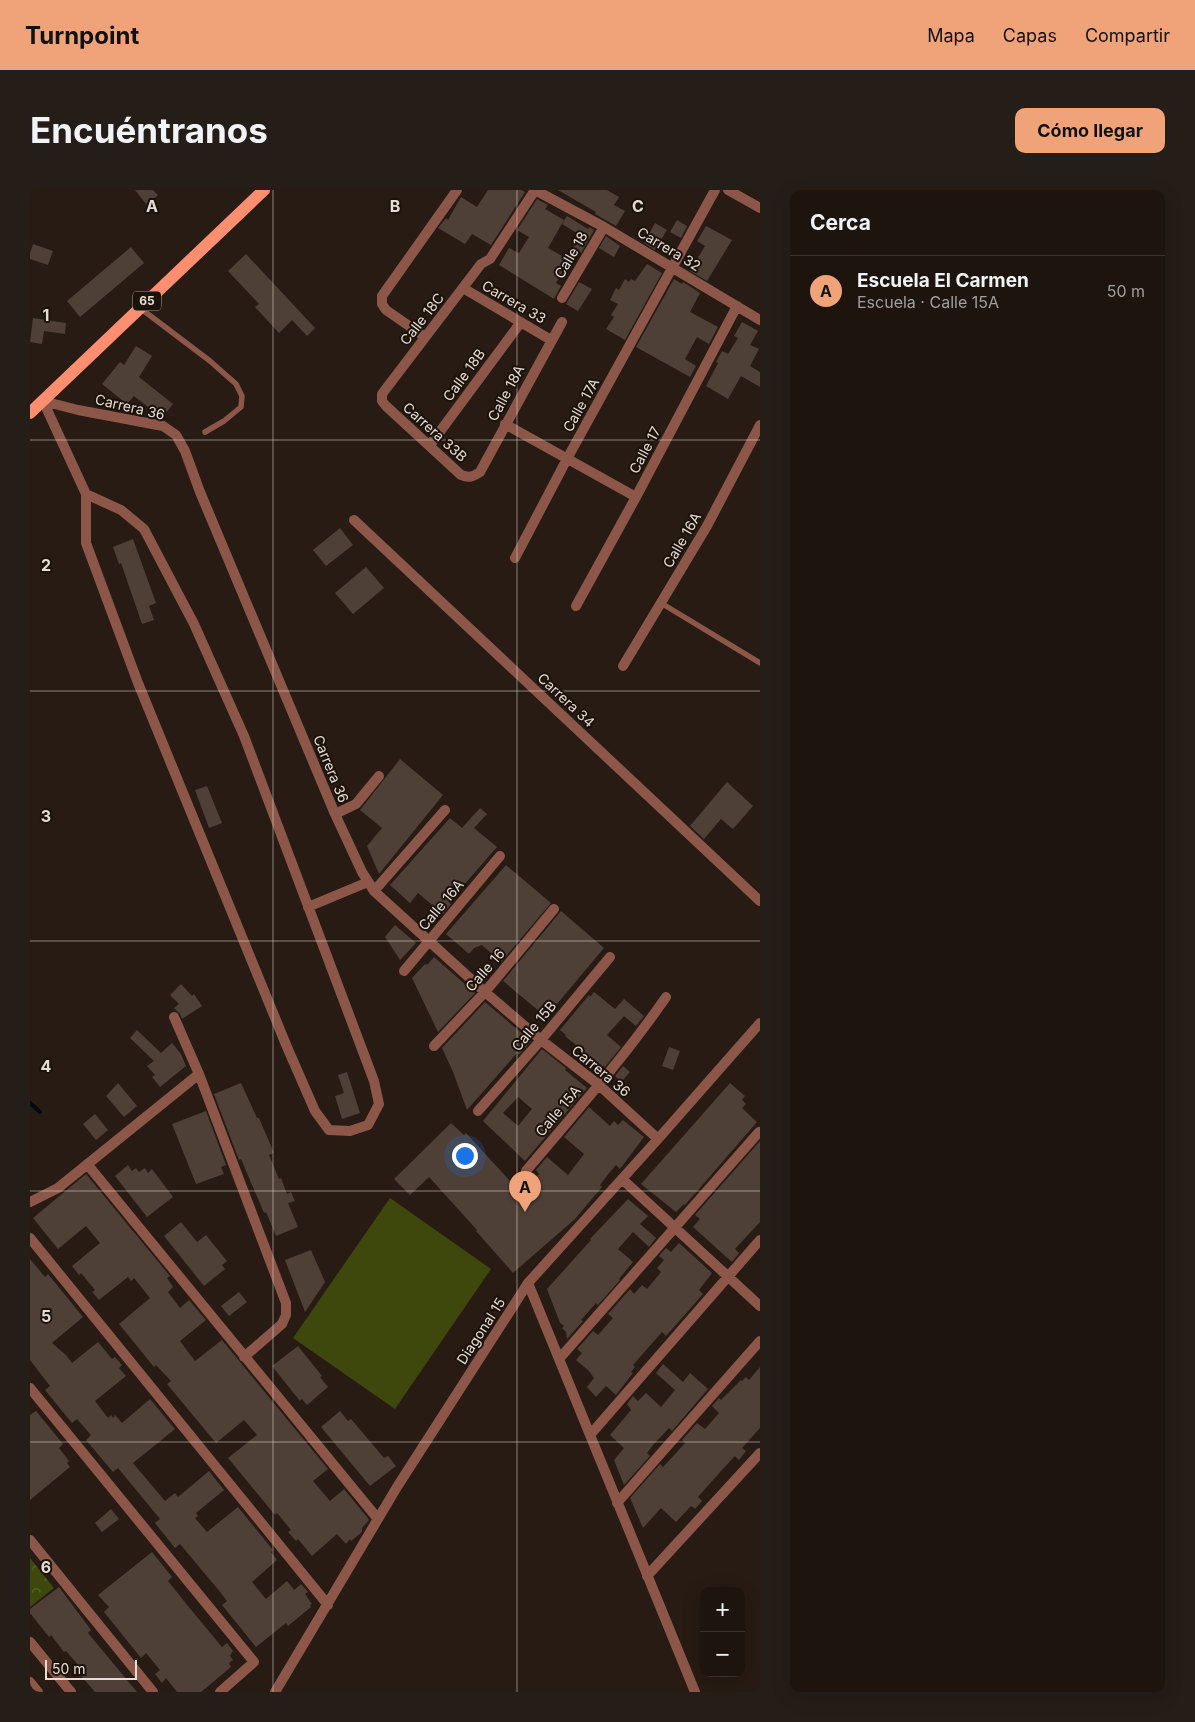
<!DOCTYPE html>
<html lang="es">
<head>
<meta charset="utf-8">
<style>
	:root { --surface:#1d140e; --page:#251d17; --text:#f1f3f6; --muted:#a09e9e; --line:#3b332e; --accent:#f0a279 }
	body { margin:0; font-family:Inter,sans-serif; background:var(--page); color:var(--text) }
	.controls { position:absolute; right:15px; bottom:15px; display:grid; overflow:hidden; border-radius:10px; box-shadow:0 5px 20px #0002 }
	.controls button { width:45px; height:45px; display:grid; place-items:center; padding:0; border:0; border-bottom:1px solid var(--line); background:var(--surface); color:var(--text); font:25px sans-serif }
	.scale { position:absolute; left:15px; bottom:12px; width:92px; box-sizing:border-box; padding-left:5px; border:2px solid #e4dcd6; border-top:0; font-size:14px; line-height:18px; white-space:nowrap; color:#e4dcd6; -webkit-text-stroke:4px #1d120a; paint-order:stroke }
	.you { position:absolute; left:434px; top:965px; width:18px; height:18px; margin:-12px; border:4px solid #fff; border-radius:50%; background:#1a73e8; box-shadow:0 0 0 8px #1a73e833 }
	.badge { display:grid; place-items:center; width:32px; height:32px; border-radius:50%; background:var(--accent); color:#111; font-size:16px; font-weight:700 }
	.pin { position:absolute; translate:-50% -41px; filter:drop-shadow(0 1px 2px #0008) }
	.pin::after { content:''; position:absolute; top:26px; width:18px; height:15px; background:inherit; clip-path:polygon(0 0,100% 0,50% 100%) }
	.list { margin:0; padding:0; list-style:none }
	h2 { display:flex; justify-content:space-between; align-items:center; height:65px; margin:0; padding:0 20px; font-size:21px }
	h2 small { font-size:16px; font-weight:400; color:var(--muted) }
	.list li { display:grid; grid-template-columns:32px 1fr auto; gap:15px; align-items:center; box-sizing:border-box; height:70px; padding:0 20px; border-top:1px solid var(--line) }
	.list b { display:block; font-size:19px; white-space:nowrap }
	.list p { margin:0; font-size:16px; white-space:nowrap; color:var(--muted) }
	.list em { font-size:16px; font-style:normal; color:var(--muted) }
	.map { position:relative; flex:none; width:730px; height:1502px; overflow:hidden; border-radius:10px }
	header { display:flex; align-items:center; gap:30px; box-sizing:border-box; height:70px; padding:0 25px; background:var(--accent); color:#111 }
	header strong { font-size:24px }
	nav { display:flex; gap:28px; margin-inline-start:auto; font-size:18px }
	.intro { display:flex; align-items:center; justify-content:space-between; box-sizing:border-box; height:120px; padding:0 30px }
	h1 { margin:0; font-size:35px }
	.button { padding:12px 22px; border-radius:10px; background:var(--accent); color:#111; font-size:18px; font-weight:700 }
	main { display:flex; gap:30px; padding:0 30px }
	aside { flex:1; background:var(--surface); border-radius:10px; box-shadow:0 5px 20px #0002 }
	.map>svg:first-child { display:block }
</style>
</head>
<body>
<header>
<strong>Turnpoint</strong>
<nav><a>Mapa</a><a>Capas</a><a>Compartir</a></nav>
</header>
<div class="intro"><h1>Encuéntranos</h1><a class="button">Cómo llegar</a></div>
<main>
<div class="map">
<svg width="730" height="1502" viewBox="0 0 730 1502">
	<defs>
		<pattern id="park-crowns" width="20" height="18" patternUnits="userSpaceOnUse" patternTransform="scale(1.25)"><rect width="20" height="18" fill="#3e480c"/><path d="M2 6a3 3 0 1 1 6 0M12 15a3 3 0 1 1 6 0" fill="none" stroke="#5a622f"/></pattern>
	</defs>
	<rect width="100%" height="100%" fill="#271b13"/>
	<path fill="url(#park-crowns)" d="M0,1368L24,1398L0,1417Z"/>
	<path fill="#3e480c" d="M360,1008L461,1079L365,1219L263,1148Z"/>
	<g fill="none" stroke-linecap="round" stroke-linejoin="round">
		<path stroke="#020a10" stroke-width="4" d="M0,913L10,922"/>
	</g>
	<path fill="#4e4037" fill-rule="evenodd" d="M105,0H123L128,5L117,15Z
		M458,0H491L495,2L461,55L442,44L435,54L408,38L416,28L418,30L431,7L447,17Z
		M528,0H577L589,7L584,15L595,21L586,36L565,24L566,22Z
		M507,9L518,15L515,19L534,30L518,58L539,70L526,93L531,96L524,109L469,75L479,58L489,63L499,47L487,40Z
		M537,26L558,39L559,37L564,40L551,63L543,58L550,45L532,34Z
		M647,30L657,36L651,48L640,42Z
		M625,33L637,40L625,60L614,53Z
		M676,36L702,50L677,91L660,81L675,56L667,51Z
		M576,46L590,56L584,67L569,58Z
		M3,54L23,61L18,75L0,69V63Z
		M101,57L114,73L50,127L37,111Z
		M216,64L285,138L277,146L262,130L249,143L225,117L229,114L198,81Z
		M617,74L632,83L595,150L576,139L584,127L581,125L588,114L580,110L586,98L589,100L595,89L599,92L601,89L605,91Z
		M644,89L652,94L653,92L670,103L660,122L688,137L679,154L667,147L655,169L666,176L660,187L606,157Z
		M549,92L562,99L548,121L536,114Z
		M3,128L36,133L35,144L14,141L12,154L0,152Z
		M712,132L728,141L720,155L729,159L720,176L730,182V197L711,186L698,209L676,196L688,173L686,172L692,161L698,164L708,148L704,146Z
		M106,156L122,166L109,187L143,214L132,228L104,206L97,214L72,194L90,172L94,175Z
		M310,338L323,355L296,376L283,360Z
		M103,349L126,413L119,416L124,430L112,434L91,373L89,374L83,357Z
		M336,377L354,398L323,424L305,403Z
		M370,569L413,605L349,684L337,656L352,638L330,620Z
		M697,592L723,616L703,639L691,629L674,649L660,636Z
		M177,596L192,633L179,638L165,600Z
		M450,618L457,624L444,638L467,657L419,712L421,714L413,724L388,703L380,713L360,695L420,628L432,638Z
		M476,675L521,713L471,772L452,755L444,758L439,764L416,744Z
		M531,721L574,758L516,827L473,791Z
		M365,735L386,753L370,770L355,747Z
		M404,767L445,803L408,842L382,788L395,774L397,775Z
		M151,794L162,806L164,804L172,816L152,829L150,824L144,818L149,814L140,805Z
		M564,802L585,819L594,809L614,826L606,836L594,826L577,845L591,857L575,877L573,876L572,877L535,846L536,845L530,840L559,805L560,807Z
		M455,812L501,851L489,865L487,863L437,920L423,882L412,858Z
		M107,840L131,863L142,853L151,864L156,876L130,897L122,887L125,885L117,876L124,871L100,848Z
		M639,857L650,861L643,880L632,876Z
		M512,859L536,878L535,880L557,898L495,971L453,931ZM488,907L502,919L488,936L473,923Z
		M593,876L600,882L591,892L585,886Z
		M317,882L330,923L312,929L305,906L314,903L308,885Z
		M88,893L107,916L94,927L76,906Z
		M211,893L227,928H229L244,963L239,965L249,989L251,988L257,1004L261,1002L265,1011L258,1013L268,1037L246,1046L236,1022L234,1023L211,969L209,970L184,904Z
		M700,893L715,906L712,910L716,914L712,918L727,932L655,1015L654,1014L646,1022L611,994Z
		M559,917L580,936L584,931L588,935L593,930L614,947L590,979L586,975L580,982L570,995L572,997L545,1029L483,1083L446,1041L447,1040L399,987L380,1005L364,989L421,933L434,945L436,943L490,1002L509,984L506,980L517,967L538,985L554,964L534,947Z
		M176,921L196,975L191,977L194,984L166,994L142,934Z
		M65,924L78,940L66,950L53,934Z
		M730,951V1032L705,1059L709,1063L702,1072L663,1037L670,1029L665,1025Z
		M98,975L102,981L106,978L109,982L115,978L118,983L122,979L143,1007L117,1027L85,986Z
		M56,984L140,1086L137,1088L143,1097L138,1102L150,1118L159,1110L176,1130L150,1151L165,1171L192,1150L298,1279L283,1291L300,1311L314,1299L337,1327L339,1330L332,1338V1342L321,1351L320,1349L316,1354L307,1344L282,1366L268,1349L266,1351L258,1342L261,1340L247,1323L245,1325L198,1268L227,1245L214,1230L186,1253L137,1194L141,1191L126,1175L124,1177L89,1134L120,1108L104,1088L101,1091L98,1087L69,1110L62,1102L65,1100L51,1083L49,1085L42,1076L70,1053L56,1036L28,1059L3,1028Z
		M598,1009L618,1026L610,1034L626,1048L619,1057L603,1042L588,1059L603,1072L589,1089L590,1090L568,1115L566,1113L551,1130L553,1131L537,1149L536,1142L532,1138L534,1136L530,1133L517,1099L561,1050L560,1049Z
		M151,1032L167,1052L176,1045L197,1071L192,1075L195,1079L174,1096L134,1046Z
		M649,1053L682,1083L669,1100L673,1104L636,1146L632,1142L603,1175L605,1177L601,1182L603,1183L586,1205L576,1196L566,1207L557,1197L564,1188L559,1181L546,1170L552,1163L547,1159L563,1141L568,1145L583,1128L578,1124L600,1099L604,1104L612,1095L617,1099L631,1082L627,1078L634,1070L629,1066L636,1058L641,1062Z
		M281,1060L295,1092L275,1122L255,1070Z
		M0,1069L15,1087L18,1084L53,1127L22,1153L36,1165L42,1173L68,1152L82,1169L85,1167L92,1175L89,1178L96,1186L65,1211L78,1228L81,1225L83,1228L85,1225L92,1233L120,1209L145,1239L103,1273L135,1311L145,1303L148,1307L179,1281L194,1300L166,1323L168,1326L165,1328L177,1342L208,1317L243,1360L241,1362L247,1370L222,1392L236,1409L257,1391L264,1400L271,1394L278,1402L275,1404L282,1414L280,1415L281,1417L258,1436L256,1433L226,1457L192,1415L197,1411L191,1403L150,1354L145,1358L125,1333L130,1329L88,1278L83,1282L66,1262L56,1250L61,1245L47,1229L42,1233L15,1200L20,1196L0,1170Z
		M209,1102L217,1112L199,1126L191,1116Z
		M268,1156L292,1186L290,1187L298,1197L277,1215L272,1209L270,1211L242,1176Z
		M633,1174L653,1192L660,1183L678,1199L642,1241L639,1238L624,1254L617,1263L620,1266L594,1295L584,1270L594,1258L580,1245L601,1220L597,1214L603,1206L608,1211L616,1203L631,1217L645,1200L626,1183Z
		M730,1177V1238L712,1258L716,1261L709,1270L705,1266L690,1282L668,1307L672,1311L665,1319L661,1316L646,1332L631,1318L613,1338L600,1308L630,1274L633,1277L646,1263L655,1253L652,1250L667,1233L675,1239L689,1223L682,1216L689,1208L691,1210L711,1190L712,1191L716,1187L719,1190Z
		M6,1221L33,1254L29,1258L39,1271L37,1273L40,1277L0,1310V1225Z
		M310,1221L318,1231L321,1229L354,1268L358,1266L366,1276L340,1296L291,1237Z
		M81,1319L89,1329L72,1342L65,1333Z
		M122,1362L142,1387L138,1391L158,1416L192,1457L197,1453L203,1461L200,1466L203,1470L199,1473L201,1477L171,1502H147L136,1488L132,1493L125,1484L130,1480L116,1463L111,1468L74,1422L79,1417L68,1405Z
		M29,1397L61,1440L58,1443L107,1502H65L46,1480L50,1477L36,1461L34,1462L21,1445L19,1447L0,1423V1419Z"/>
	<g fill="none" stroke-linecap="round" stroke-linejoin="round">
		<path stroke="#8c5748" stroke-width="5.5" d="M110,118L180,171L206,194L212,206L211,217L194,231L175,242
			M631,413L730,473"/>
		<path stroke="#8c5748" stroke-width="10" d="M505,0L460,69L451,74L352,204V211L356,216L431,285C439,288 443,287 450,282L532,132
			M505,0L574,37L730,130
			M698,0L730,18
			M433,98L521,150
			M532,108L574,37
			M395,147L356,120L352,114V106L427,0
			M13,211L56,304V353L108,493L257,857L285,921L299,940L320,941L338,935L349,914L344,891L214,546L164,434L114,339L91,320L56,304
			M13,211L48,220L133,236L146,245L155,261L170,302L305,624L332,682L344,701L455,802L511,850L569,895L628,949
			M475,234L606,307
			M400,255L491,132
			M324,330L730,711
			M485,368L538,267L685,0
			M546,416L606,307L707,116
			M593,476L677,336L730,235
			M305,624L326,614L349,586
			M344,701L415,620
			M278,717L338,692
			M374,781L470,666
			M144,827L169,884L256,1113V1125L252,1134L214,1167
			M404,856L455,802L524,719
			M448,921L511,850L580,767
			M57,974L348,1329
			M496,981C544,924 594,868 636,807
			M592,989L730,1116
			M0,1012L28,998L169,884
			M0,1048L298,1415
			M498,1093L665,1502
			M529,1169L729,942
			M0,1198L224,1472L190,1502
			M560,1245L730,1050
			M587,1313L730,1151
			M0,1350L123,1502
			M617,1386L730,1263
			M0,1452L41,1502
			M0,1492L8,1502
			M245,1502L367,1297L498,1093L628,949L730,833"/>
		<path stroke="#fd8e70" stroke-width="12" d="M0,223L234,0"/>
	</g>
	<path fill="none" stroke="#e4dcd6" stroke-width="1" stroke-opacity="0.55" d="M243,0V1502M487,0V1502M0,250H730M0,501H730M0,751H730M0,1001H730M0,1252H730"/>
	<g text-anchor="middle" stroke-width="4" stroke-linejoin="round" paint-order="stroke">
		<rect fill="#1d120a" stroke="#a89f99" stroke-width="1" x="103" y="101.5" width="28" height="19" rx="4"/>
		<g font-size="12" font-weight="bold" fill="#e4dcd6">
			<text x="117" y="115">65</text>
		</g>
		<g font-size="14" fill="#e4dcd6" stroke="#1d120a">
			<text transform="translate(639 59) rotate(31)" y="5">Carrera 32</text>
			<text transform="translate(541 65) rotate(-60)" y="5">Calle 18</text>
			<text transform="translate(484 112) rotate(30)" y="5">Carrera 33</text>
			<text transform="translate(392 129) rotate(-52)" y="5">Calle 18C</text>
			<text transform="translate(434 185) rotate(-54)" y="5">Calle 18B</text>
			<text transform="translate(476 203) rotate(-62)" y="5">Calle 18A</text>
			<text transform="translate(551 215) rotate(-61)" y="5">Calle 17A</text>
			<text transform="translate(100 217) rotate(13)" y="5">Carrera 36</text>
			<text transform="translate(405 242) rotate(42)" y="5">Carrera 33B</text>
			<text transform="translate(615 260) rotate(-62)" y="5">Calle 17</text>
			<text transform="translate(652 350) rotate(-60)" y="5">Calle 16A</text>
			<text transform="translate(536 510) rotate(43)" y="5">Carrera 34</text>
			<text transform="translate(301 579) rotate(68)" y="5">Carrera 36</text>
			<text transform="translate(411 715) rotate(-50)" y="5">Calle 16A</text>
			<text transform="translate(455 780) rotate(-49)" y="5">Calle 16</text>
			<text transform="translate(504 836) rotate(-50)" y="5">Calle 15B</text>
			<text transform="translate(571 881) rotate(40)" y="5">Carrera 36</text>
			<text transform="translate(528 921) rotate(-50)" y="5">Calle 15A</text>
			<text transform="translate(451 1141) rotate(-57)" y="5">Diagonal 15</text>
		</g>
	</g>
	<g font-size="16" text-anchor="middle" font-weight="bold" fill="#e4dcd6" stroke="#1d120a" stroke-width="4" stroke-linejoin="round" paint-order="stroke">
		<text x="122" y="22">A</text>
		<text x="365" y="22">B</text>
		<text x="608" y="22">C</text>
		<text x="16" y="131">1</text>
		<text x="16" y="381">2</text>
		<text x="16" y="632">3</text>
		<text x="16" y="882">4</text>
		<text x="16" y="1132">5</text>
		<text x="16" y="1383">6</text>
	</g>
</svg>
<div class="controls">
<button>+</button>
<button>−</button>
</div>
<div class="scale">50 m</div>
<div class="you"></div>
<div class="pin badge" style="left:495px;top:1022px">A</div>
</div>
<aside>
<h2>Cerca<small></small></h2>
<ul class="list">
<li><span class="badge">A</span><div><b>Escuela El Carmen</b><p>Escuela · Calle 15A</p></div><em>50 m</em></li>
</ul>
</aside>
</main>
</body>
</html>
